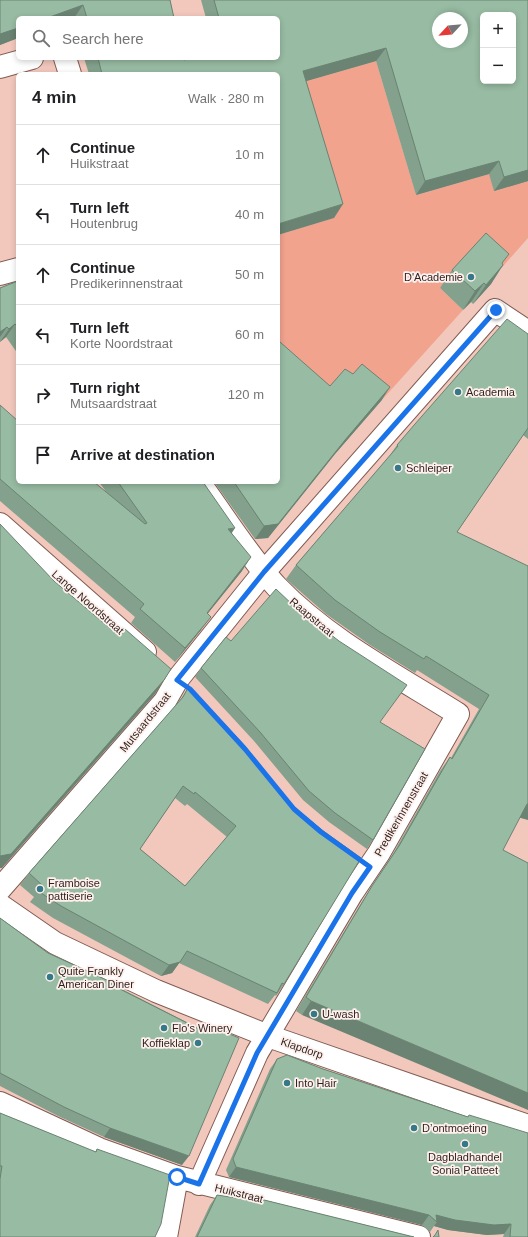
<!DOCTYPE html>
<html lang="en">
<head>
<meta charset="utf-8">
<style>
	:root { --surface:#fff; --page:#f6f6f6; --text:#202124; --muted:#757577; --line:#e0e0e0 }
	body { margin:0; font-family:Arial,sans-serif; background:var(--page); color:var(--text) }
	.controls { position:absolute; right:12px; top:12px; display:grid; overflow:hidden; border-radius:6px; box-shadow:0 2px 6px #0003 }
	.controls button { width:36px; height:36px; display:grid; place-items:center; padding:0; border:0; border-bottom:1px solid var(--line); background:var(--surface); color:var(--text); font:20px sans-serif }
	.compass { position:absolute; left:432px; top:12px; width:36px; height:36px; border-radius:50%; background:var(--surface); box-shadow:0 2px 6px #0003; rotate:244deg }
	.stop { position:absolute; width:12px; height:12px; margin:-9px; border:3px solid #1a73e8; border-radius:50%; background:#fff }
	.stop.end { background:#1a73e8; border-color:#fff; box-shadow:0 1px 4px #0008 }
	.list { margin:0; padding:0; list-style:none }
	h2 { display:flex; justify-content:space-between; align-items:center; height:52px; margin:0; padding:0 16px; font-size:17px }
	h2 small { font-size:13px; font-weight:400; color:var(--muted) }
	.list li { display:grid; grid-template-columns:26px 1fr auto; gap:12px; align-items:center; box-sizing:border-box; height:60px; padding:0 16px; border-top:1px solid var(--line) }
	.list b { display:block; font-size:15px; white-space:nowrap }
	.list p { margin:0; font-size:13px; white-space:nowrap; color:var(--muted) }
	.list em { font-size:13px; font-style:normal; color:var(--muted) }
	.icon { flex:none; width:22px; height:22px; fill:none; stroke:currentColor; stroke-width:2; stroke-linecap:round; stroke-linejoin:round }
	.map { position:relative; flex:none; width:528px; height:1237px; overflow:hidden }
	.search { position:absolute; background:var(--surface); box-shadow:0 2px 6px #0003; left:16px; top:16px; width:264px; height:44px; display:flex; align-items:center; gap:10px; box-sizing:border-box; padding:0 14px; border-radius:6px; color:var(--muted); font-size:15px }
	.panel { position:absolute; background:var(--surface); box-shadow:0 2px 6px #0003; left:16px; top:72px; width:264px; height:412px; border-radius:6px }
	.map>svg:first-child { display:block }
</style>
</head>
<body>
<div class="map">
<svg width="528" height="1237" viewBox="0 0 528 1237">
	<rect width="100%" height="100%" fill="#f2c8bd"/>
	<path fill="#f1a38e" d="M376,61L416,195L489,174L528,181V238L497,273L440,288L463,310L381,401L353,378L316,405L278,363V235L333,218L293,85Z"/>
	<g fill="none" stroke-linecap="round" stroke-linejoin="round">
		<g stroke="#805c53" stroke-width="24">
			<path id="street" d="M65,58L70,74
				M0,67L32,58
				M0,274L18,269
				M0,524L145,652
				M0,889L165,701L177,680L264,572L495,310L528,332
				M0,905L55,943L156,991L268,1036L528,1126
				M0,1103L99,1149L177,1177L419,1237
				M199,1184L257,1053L352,893L379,853L458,714C396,675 328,640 277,587C249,557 224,516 199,482
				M166,1237L177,1177"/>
		</g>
		<use href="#street" stroke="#fff" stroke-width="22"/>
	</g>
	<path fill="#83a18c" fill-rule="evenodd" d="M0,0H170L174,18H18V38L0,45Z
		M201,0H528V181L494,191L489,174L416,195L376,61L306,81L334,218L278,74H89L84,58H183L184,60L278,58V18H206Z
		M502,264L503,265L491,284L473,304L471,302L463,310L440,288L452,270Z
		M18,281V354L6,337L0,342V288Z
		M528,334V439L523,435L457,532L519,818L302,1015L296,1011L363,900L390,859L440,771L450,757L451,758L479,709L417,670L415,673L370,645L326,614L286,579L296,565L388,458L397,445Z
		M353,374L390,387L381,401L335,454L268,538L255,539L214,482H278L330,386Z
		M0,405L18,482L107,493L99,482H203L232,533L242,571L207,614L201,630L175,662L131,623L135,617L0,501Z
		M231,641L380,722L373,840L367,849L329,822L303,800L254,741L195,677L201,668Z
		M189,686L244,745L284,984L276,996L275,995L268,1004L179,963L172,973L161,976L53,918L30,902L34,897L20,885L29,873L179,702ZM175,798L185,806L187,804L227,837L185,886L140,849Z
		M0,918L48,953L113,983L112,984L204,1031L208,1025L182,1165L104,1137L58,1116L0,1086Z
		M277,1059L323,1069L468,1117L528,1237H503L504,1234L487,1235L448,1230L434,1226L430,1232L422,1225L229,1177L226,1170L270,1069Z
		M0,1113L95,1152L97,1149L155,1237H0Z
		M217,1195L245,1200L248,1196L414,1237H195L210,1205Z"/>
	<path fill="#6a8372" d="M83,5L74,18H47Z
		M18,28V38L0,45V34Z
		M386,48L376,61L293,85L303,71Z
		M499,161L489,174L416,195L425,181Z
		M528,170V181L494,191L504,177Z
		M343,204L334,218L278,235V224Z
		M503,265L491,284L473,304L486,285Z
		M484,283L471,302L463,310L475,291Z
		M15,324L6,337L0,342L9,329Z
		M7,327L0,337V332Z
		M390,387L381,401L335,454L268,538L255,539L264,526L345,440Z
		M235,528L226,542L228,529Z
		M251,557L242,571L197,627L207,613Z
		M211,617L201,630L175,662L185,648Z
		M164,680L155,694L2,868H0V856Z
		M527,804H528V820L517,817Z
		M180,962L172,973L161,976L169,965Z
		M311,1001L528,1093V1110L302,1015Z
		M110,1128L189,1156L182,1165L104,1137Z
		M236,1167L429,1215L422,1225L229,1177Z
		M436,1215L511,1224L504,1234L487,1235L448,1230L434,1226L437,1222Z"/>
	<path fill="#98bba3" stroke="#6a8372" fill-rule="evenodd" d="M0,0H170L174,18H87L83,5L47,18H18V28L0,34Z
		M214,0H528V170L504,177L499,161L425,181L386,48L303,71L343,204L278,224V74H102L98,58H183L184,60L191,58H278V18H219ZM483,15H513V81H483ZM438,18H462V42H438Z
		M486,233L509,254L502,263L503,265L486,285L484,283L475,291L452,270Z
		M18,281V327L15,324L9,329L7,327L0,332V288Z
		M507,319L528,334V428L457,532L528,566V804H527L503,850L528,863V1093L311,1001L306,997L372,886L399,846L450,757L452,759L489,695L426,656L424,659L380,632L335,600L296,565L398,446L397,445L415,424Z
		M280,342L330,386L345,369L353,374L362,364L390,387L345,440L278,524L264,526L234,482H278V345Z
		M0,405L18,421V482H94L145,524L147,523L118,482H203L235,528L228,529L251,557L207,613L211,617L185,648L140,609L144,604L0,479Z
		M0,524L54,581L119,636L125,629L171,669L164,680L11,854L0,856Z
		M276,589L295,607L339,641L407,685L380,722L425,749L373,840L335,813L309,791L260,732L201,668L226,637L231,641Z
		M189,686L244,745L294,807L322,830L361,858L284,984L282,983L277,993L187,951L180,962L169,965L61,906L38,891L43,886L29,873L183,697ZM183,786L194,794L195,792L236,826L185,886L140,849Z
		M0,918L48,953L113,983L110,984L205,1032L208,1025L239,1038L189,1156L110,1128L64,1107L0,1073Z
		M287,1055L323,1069L468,1117L469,1115L528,1133V1237H510L511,1224L494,1225L455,1220L436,1215L437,1222L429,1215L236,1167L233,1159L277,1059Z
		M0,1113L96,1152L97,1149L170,1175L161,1224L155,1237H0V1179L2,1166H0Z
		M217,1195L250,1200L248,1196L414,1237H197Z
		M438,1230L439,1237H433L435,1235Z"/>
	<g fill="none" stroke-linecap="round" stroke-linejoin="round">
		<path stroke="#1a73e8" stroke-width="5" d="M177,1177L199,1184L257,1053L352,893L370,867L321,832L294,809L245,749L190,689L177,680L264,572L496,310"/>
	</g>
	<g fill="#357988" stroke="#fef1ed" stroke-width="1.5">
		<circle cx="471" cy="277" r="4"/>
		<circle cx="458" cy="392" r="4"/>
		<circle cx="398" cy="468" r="4"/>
		<circle cx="40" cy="889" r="4"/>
		<circle cx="50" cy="977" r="4"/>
		<circle cx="314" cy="1014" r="4"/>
		<circle cx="164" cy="1028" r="4"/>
		<circle cx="198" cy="1043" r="4"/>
		<circle cx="287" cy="1083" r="4"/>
		<circle cx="414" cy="1128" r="4"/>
		<circle cx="465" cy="1144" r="4"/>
	</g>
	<g text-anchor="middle" stroke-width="3.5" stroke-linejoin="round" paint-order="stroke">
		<g font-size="11" fill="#2e1f1b" stroke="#fef1ed" text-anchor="start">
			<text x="463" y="281" text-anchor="end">D'Academie</text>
			<text x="466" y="396">Academia</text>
			<text x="406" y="472">Schleiper</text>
			<text x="48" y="887">Framboise<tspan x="48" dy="13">pattiserie</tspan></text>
			<text x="58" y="975">Quite Frankly<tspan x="58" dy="13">American Diner</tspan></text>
			<text x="322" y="1018">U-wash</text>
			<text x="172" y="1032">Flo's Winery</text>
			<text x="190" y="1047" text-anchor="end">Koffieklap</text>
			<text x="295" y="1087">Into Hair</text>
			<text x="422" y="1132">D’ontmoeting</text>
			<text x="465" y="1161" text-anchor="middle">Dagbladhandel<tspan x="465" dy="13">Sonia Patteet</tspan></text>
		</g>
		<g font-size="11" fill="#2e1f1b" stroke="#fef1ed">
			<text transform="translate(88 602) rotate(41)" y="4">Lange Noordstraat</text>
			<text transform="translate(312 617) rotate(40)" y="4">Raapstraat</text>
			<text transform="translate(145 722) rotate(-51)" y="4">Mutsaardstraat</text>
			<text transform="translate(401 814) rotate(-60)" y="4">Predikerinnenstraat</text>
			<text transform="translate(302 1048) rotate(19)" y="4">Klapdorp</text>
			<text transform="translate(239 1193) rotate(14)" y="4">Huikstraat</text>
		</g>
	</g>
</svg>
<div class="controls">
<button>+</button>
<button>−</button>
</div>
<svg class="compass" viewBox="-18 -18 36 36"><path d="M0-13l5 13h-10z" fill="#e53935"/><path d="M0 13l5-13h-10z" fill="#757577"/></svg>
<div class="stop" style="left:177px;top:1177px"></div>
<div class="stop end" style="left:496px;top:310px"></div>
<div class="search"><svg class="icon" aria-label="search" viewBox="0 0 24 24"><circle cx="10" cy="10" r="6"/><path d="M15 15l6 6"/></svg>Search here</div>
<section class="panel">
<h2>4 min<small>Walk · 280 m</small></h2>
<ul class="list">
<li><svg class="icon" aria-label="ahead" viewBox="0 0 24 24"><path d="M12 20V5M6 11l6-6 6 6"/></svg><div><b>Continue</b><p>Huikstraat</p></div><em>10 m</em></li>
<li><svg class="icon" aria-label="left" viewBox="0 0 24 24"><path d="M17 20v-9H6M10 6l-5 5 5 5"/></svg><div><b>Turn left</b><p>Houtenbrug</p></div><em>40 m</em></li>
<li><svg class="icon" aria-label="ahead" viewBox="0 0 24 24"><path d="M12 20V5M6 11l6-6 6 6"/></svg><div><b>Continue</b><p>Predikerinnenstraat</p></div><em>50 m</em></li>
<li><svg class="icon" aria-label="left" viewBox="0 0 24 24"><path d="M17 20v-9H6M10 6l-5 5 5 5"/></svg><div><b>Turn left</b><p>Korte Noordstraat</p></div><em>60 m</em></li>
<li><svg class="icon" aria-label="right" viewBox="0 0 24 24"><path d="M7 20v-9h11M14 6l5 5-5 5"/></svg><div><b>Turn right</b><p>Mutsaardstraat</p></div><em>120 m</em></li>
<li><svg class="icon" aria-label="arrive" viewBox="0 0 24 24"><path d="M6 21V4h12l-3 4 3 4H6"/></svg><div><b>Arrive at destination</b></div></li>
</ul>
</section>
</div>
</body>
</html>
